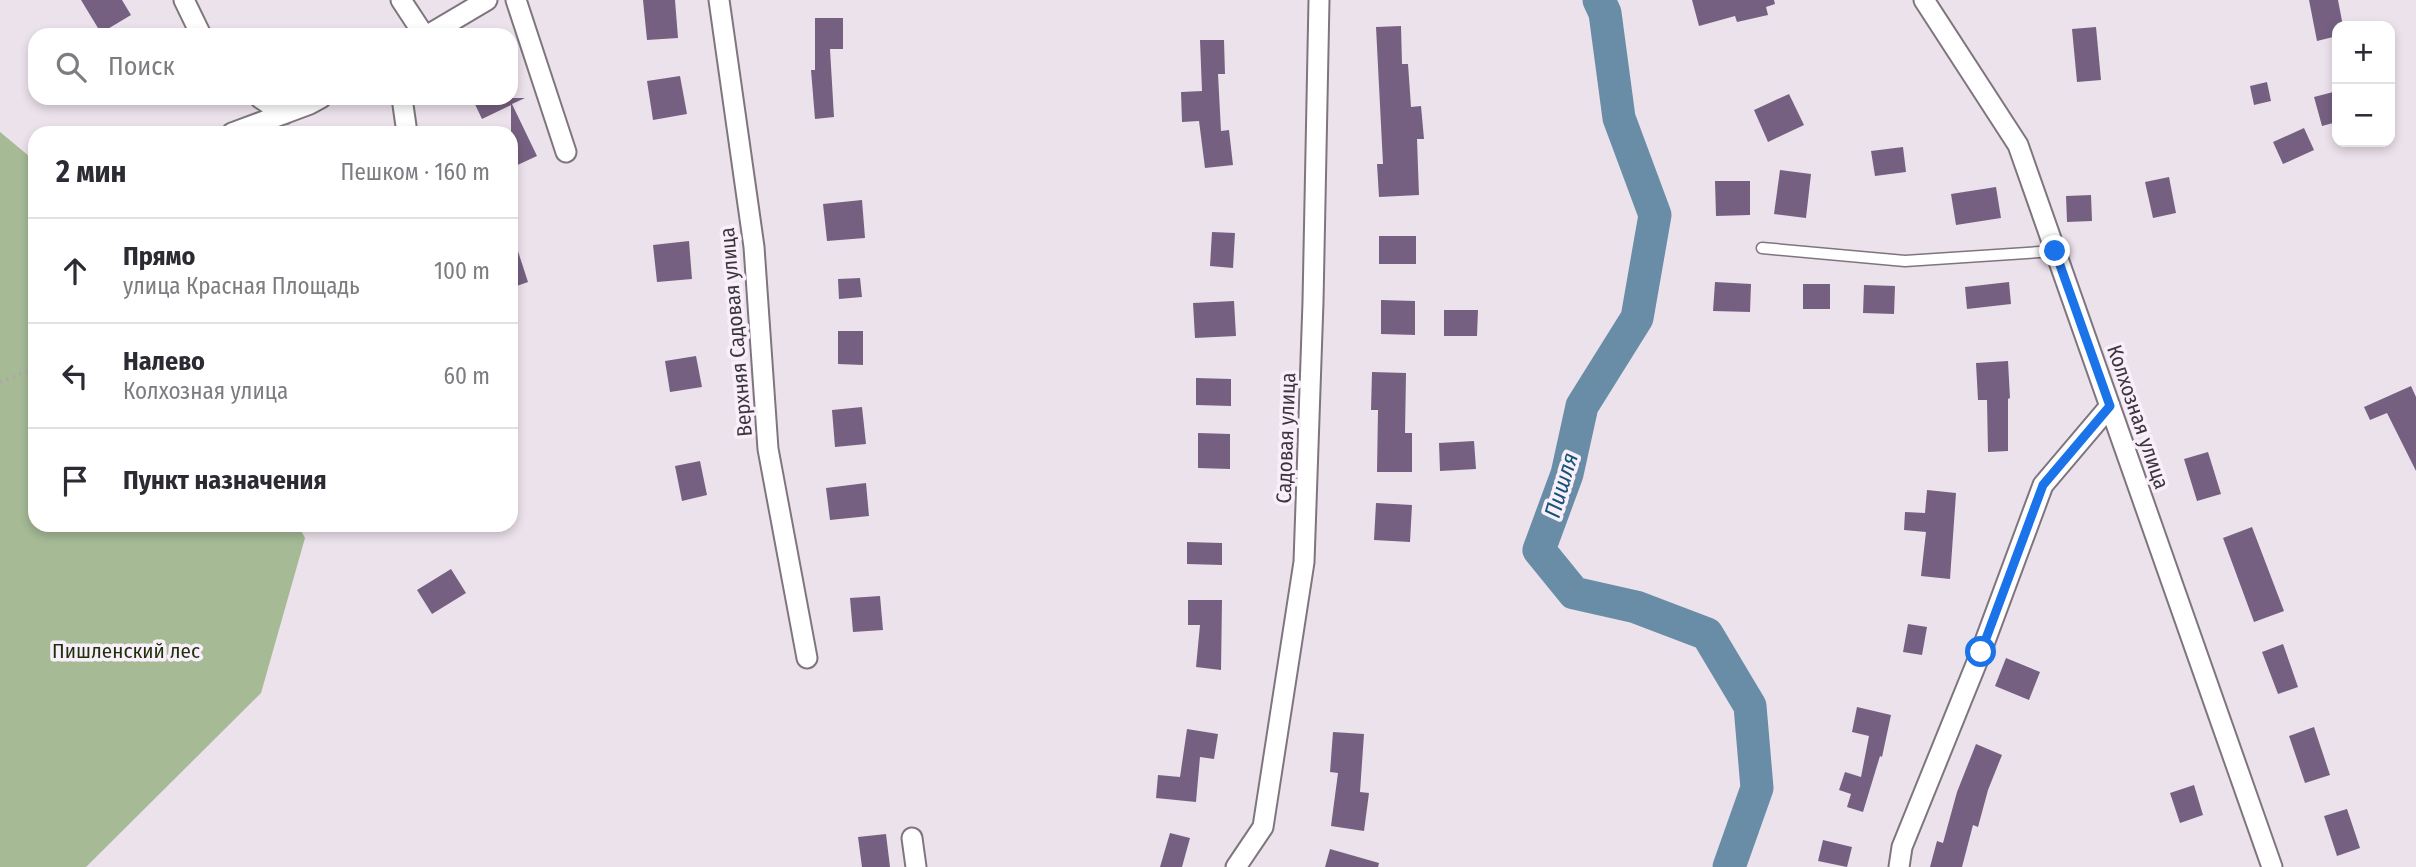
<!DOCTYPE html>
<html lang="ru">
<head>
<meta charset="utf-8">
<style>
	:root { --surface:#fff; --page:#f7f7f7; --text:#2b2b33; --muted:#7c7c81; --line:#e1e1e2 }
	body { margin:0; font-family:"Fira Sans Condensed",sans-serif; background:var(--page); color:var(--text) }
	.controls { position:absolute; right:21px; top:21px; display:grid; overflow:hidden; border-radius:14px; box-shadow:0 4px 10px #0003 }
	.controls button { width:63px; height:63px; display:grid; place-items:center; padding:0; border:0; border-bottom:2px solid var(--line); background:var(--surface); color:var(--text); font:35px sans-serif }
	.stop { position:absolute; width:21px; height:21px; margin:-16px; border:5px solid #1a73e8; border-radius:50%; background:#fff }
	.stop.end { background:#1a73e8; border-color:#fff; box-shadow:0 2px 7px #0008 }
	.list { margin:0; padding:0; list-style:none }
	h2 { display:flex; justify-content:space-between; align-items:center; height:91px; margin:0; padding:0 28px; font-size:30px }
	h2 small { font-size:23px; font-weight:400; color:var(--muted) }
	.list li { display:grid; grid-template-columns:46px 1fr auto; gap:21px; align-items:center; box-sizing:border-box; height:105px; padding:0 28px; border-top:2px solid var(--line) }
	.list b { display:block; font-size:26px; white-space:nowrap }
	.list p { margin:0; font-size:23px; white-space:nowrap; color:var(--muted) }
	.list em { font-size:23px; font-style:normal; color:var(--muted) }
	.icon { flex:none; width:38px; height:38px; fill:none; stroke:currentColor; stroke-width:2; stroke-linecap:round; stroke-linejoin:round }
	.map { position:relative; flex:none; width:2416px; height:867px; overflow:hidden }
	.search { position:absolute; background:var(--surface); box-shadow:0 4px 10px #0003; left:28px; top:28px; width:490px; height:77px; display:flex; align-items:center; gap:18px; box-sizing:border-box; padding:0 24px; border-radius:21px; color:var(--muted); font-size:26px }
	.panel { position:absolute; background:var(--surface); box-shadow:0 4px 10px #0003; left:28px; top:126px; width:490px; height:406px; border-radius:21px }
	.map>svg:first-child { display:block }
</style>
</head>
<body>
<div class="map">
<svg width="2416" height="867" viewBox="0 0 2416 867">
	<rect width="100%" height="100%" fill="#ece2ec"/>
	<path fill="#a5ba95" d="M0,132L35,161V525H298L305,538L261,693L86,867H0Z"/>
	<g fill="none" stroke-linecap="round" stroke-linejoin="round">
		<path stroke="#698da7" stroke-width="33" d="M1599,0L1605,13L1619,118L1655,215L1637,318L1582,406L1567,474L1539,550L1574,593L1636,607L1707,634L1750,706L1757,788L1729,867"/>
	</g>
	<path fill="#766081" d="M81,0H122L131,15L101,33Z
		M643,0H675L678,38L647,40Z
		M1692,0H1774L1775,4L1766,7L1768,15L1737,22L1735,16L1699,26Z
		M2309,0H2338L2343,26H2337V36L2317,41Z
		M815,18H843V49H830L834,117L815,119L811,70H815Z
		M1401,26L1402,64H1408L1411,107L1421,106L1424,139H1417L1419,195L1379,197L1377,164H1383L1376,27Z
		M2096,27L2101,80L2077,82L2072,29Z
		M1200,40H1224L1225,74H1218L1221,131L1229,130L1233,165L1205,168L1199,121L1182,122L1181,92L1202,91Z
		M680,76L687,114L653,120L647,81Z
		M2267,82L2271,101L2254,105L2250,86Z
		M2337,91V122L2322,126L2314,97Z
		M1789,94L1804,125L1768,142L1754,110Z
		M472,98H525L512,104L537,156L511,168V105L482,119Z
		M2304,128L2314,150L2283,164L2273,142Z
		M1903,147L1906,172L1875,176L1871,151Z
		M1780,170L1811,174L1806,218L1774,214Z
		M2169,177L2176,213L2153,218L2145,182Z
		M1715,181H1750V215L1716,216Z
		M1996,187L2001,218L1956,225L1951,194Z
		M2091,195L2092,221L2067,222L2066,196Z
		M862,200L865,238L827,241L823,204Z
		M1212,232L1235,233L1233,268L1210,266Z
		M1379,236H1416V264H1379Z
		M514,239L528,282L511,288V240Z
		M689,241L692,279L657,282L653,245Z
		M860,278L862,297L839,299L838,279Z
		M1715,282L1751,284L1750,312L1713,311Z
		M2009,282L2011,304L1967,309L1965,287Z
		M1803,284H1830V309H1803Z
		M1864,285L1895,286L1894,314L1863,313Z
		M1381,300L1415,301V335L1381,334Z
		M1234,301L1236,336L1195,338L1193,303Z
		M1444,310H1478L1477,336H1444Z
		M838,331H863V365L838,364Z
		M696,356L702,387L670,392L665,361Z
		M2008,361L2010,398L2008,399V451L1988,452L1987,400H1978L1976,363Z
		M1372,372L1406,373L1405,433H1412V472H1377L1378,410H1371Z
		M1196,378L1231,379V406L1196,405Z
		M2411,386L2416,397V471L2387,413L2370,420L2364,407Z
		M862,407L866,444L835,447L832,410Z
		M1198,433L1230,434V469L1198,468Z
		M1474,441L1476,469L1440,471L1439,443Z
		M2208,452L2221,494L2197,501L2184,459Z
		M700,461L707,495L682,501L675,466Z
		M866,483L869,516L830,520L826,488Z
		M1927,490L1956,493L1950,579L1921,576L1926,532L1904,530L1905,512L1925,513Z
		M1376,503L1412,505L1410,542L1374,540Z
		M2252,527L2284,611L2254,622L2223,538Z
		M1187,542L1222,543V565L1187,564Z
		M451,569L466,593L432,614L417,590Z
		M880,596L883,630L853,632L850,598Z
		M1188,600H1222L1221,670L1196,667L1200,625H1188Z
		M1908,624L1927,627L1922,655L1903,652Z
		M2283,644L2298,687L2278,694L2262,652Z
		M2006,658L2040,672L2029,700L1995,686Z
		M1857,707L1891,715L1882,757L1880,756L1863,812L1847,807L1851,794L1839,790L1845,772L1861,777L1869,736L1852,732Z
		M2314,727L2330,775L2305,783L2289,736Z
		M1187,729L1218,734L1214,759L1200,757L1196,802L1156,798L1158,775L1180,777Z
		M1333,732L1364,734L1360,792L1369,793L1364,831L1331,826L1338,773L1330,772Z
		M1976,744L2002,755L1988,790L1978,827L1973,825L1962,867H1930L1937,841L1943,843L1957,792Z
		M2194,785L2203,815L2180,823L2170,793Z
		M2347,809L2360,848L2337,856L2324,816Z
		M1170,833L1190,838L1182,867H1160Z
		M886,834L890,867H862L858,837Z
		M1823,840L1852,847L1847,867L1818,861Z
		M1330,849L1379,863L1378,867H1325Z"/>
	<g fill="none" stroke-linecap="round" stroke-linejoin="round">
		<g stroke="#7e757e" stroke-width="13">
			<path id="lane" d="M1762,248L1905,261L2055,251"/>
		</g>
		<g stroke="#7e757e" stroke-width="23">
			<path id="street" d="M184,0L201,35
				M401,0L424,35
				M516,0L566,152
				M719,0L754,247L768,449L807,658
				M1924,0L2018,145L2272,867
				M428,35L487,0
				M260,98L284,114
				M402,98L407,133
				M232,133L310,104L321,98
				M912,838L916,867
				M1236,867L1263,827L1304,562L1313,302L1319,0
				M1899,867L1902,847L1981,652L2043,485L2110,406"/>
		</g>
		<path stroke="#aea6ae" stroke-width="3.5" stroke-dasharray="2 5" stroke-linecap="butt" d="M0,382L35,368"/>
		<use href="#lane" stroke="#fff" stroke-width="10"/>
		<use href="#street" stroke="#fff" stroke-width="19"/>
	</g>
	<g fill="none" stroke-linecap="round" stroke-linejoin="round">
		<path stroke="#1a73e8" stroke-width="9" d="M1981,652L2043,485L2110,406L2055,251"/>
	</g>
	<g text-anchor="middle" stroke-width="7" stroke-linejoin="round" paint-order="stroke">
		<g font-size="21" fill="#3a373b" stroke="#f9effa">
			<text transform="translate(736 332) rotate(-95)" y="7">Верхняя Садовая улица</text>
			<text transform="translate(2138 417) rotate(71)" y="7">Колхозная улица</text>
			<text transform="translate(1286 438) rotate(-88)" y="7">Садовая улица</text>
		</g>
		<g font-size="21" fill="#1e3209" stroke="#f9effa">
			<text x="126" y="658">Пишленский лес</text>
		</g>
		<g font-size="23" font-style="italic" fill="#155378" stroke="#f9effa">
			<text transform="translate(1561 485) rotate(-73)" y="8">Пишля</text>
		</g>
	</g>
</svg>
<div class="controls">
<button>+</button>
<button>−</button>
</div>
<div class="stop" style="left:1981px;top:652px"></div>
<div class="stop end" style="left:2055px;top:251px"></div>
<div class="search"><svg class="icon" aria-label="search" viewBox="0 0 24 24"><circle cx="10" cy="10" r="6"/><path d="M15 15l6 6"/></svg>Поиск</div>
<section class="panel">
<h2>2 мин<small>Пешком · 160 m</small></h2>
<ul class="list">
<li><svg class="icon" aria-label="ahead" viewBox="0 0 24 24"><path d="M12 20V5M6 11l6-6 6 6"/></svg><div><b>Прямо</b><p>улица Красная Площадь</p></div><em>100 m</em></li>
<li><svg class="icon" aria-label="left" viewBox="0 0 24 24"><path d="M17 20v-9H6M10 6l-5 5 5 5"/></svg><div><b>Налево</b><p>Колхозная улица</p></div><em>60 m</em></li>
<li><svg class="icon" aria-label="arrive" viewBox="0 0 24 24"><path d="M6 21V4h12l-3 4 3 4H6"/></svg><div><b>Пункт назначения</b></div></li>
</ul>
</section>
</div>
</body>
</html>
